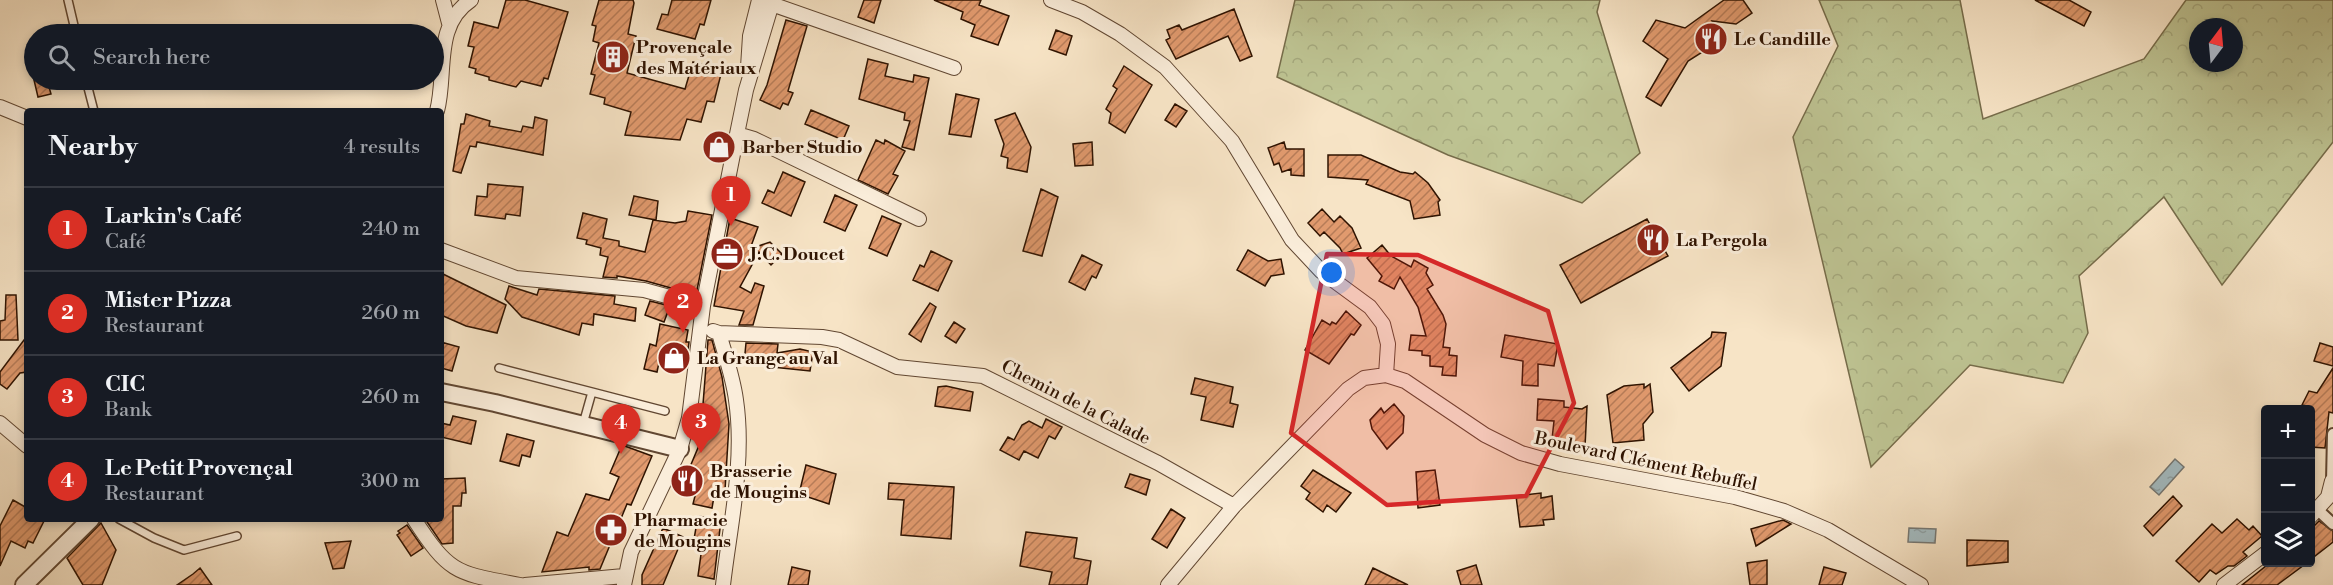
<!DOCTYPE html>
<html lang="en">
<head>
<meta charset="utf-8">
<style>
	:root { --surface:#171b24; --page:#242831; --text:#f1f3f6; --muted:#9ea1a6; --line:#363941; --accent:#d93025 }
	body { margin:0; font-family:"Libre Bodoni",serif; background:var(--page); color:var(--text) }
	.controls { position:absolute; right:18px; bottom:18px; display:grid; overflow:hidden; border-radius:6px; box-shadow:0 3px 9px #0003 }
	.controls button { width:54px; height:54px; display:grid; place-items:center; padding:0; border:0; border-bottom:2px solid var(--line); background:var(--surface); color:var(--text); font:30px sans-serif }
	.compass { position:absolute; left:2189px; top:18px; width:54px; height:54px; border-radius:50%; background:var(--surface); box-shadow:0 3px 9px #0003; rotate:16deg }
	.you { position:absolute; left:1332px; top:273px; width:21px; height:21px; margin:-15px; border:4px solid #fff; border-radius:50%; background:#1a73e8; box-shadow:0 0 0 9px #1a73e833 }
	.badge { display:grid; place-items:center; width:39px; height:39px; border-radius:50%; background:var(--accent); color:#fff; font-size:20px; font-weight:700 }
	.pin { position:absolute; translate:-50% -50px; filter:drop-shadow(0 2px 3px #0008) }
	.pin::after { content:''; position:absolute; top:32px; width:21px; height:18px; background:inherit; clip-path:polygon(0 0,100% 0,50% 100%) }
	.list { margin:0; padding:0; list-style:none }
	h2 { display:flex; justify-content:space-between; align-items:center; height:78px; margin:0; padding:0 24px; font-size:26px }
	h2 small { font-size:20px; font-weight:400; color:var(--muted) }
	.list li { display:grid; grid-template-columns:39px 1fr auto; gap:18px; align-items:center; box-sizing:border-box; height:84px; padding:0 24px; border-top:2px solid var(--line) }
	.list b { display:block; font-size:22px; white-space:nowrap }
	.list p { margin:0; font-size:20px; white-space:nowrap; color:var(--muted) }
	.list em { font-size:20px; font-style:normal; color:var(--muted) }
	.icon { flex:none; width:33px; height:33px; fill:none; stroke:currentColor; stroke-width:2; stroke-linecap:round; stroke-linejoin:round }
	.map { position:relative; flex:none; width:2333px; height:585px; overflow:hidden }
	.search { position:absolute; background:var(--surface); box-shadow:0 3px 9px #0003; left:24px; top:24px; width:420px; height:66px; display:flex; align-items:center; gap:15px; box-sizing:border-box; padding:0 21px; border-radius:33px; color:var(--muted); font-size:22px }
	.panel { position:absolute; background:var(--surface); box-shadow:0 3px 9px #0003; left:24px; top:108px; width:420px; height:414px; border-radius:6px }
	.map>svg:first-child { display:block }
</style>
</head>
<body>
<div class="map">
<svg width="2333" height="585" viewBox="0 0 2333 585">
	<defs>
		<pattern id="forest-crowns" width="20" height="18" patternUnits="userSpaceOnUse" patternTransform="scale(1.5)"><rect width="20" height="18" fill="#bec493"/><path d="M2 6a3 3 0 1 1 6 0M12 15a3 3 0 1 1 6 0" fill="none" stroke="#a4a87d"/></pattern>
		<pattern id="water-ripples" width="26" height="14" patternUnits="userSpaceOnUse" patternTransform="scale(1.5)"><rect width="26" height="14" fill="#a3bbc1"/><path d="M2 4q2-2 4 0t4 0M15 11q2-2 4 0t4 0" fill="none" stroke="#8da0a4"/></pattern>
		<pattern id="building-hatch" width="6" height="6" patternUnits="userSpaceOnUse" patternTransform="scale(1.5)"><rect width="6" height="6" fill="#e19a6e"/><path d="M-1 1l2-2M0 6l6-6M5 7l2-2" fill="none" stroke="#b77c58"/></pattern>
	</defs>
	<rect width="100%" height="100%" fill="#f7e4c6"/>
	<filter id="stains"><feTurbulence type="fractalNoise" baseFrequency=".00333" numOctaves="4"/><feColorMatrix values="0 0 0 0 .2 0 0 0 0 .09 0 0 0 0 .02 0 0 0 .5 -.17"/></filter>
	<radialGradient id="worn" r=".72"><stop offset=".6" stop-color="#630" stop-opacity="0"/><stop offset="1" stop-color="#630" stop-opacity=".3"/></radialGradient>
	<path fill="url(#forest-crowns)" stroke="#766c4a" stroke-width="1.5" fill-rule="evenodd" d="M1295,0H1600L1597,12L1640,153L1582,203L1448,155L1277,77Z
		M1819,0H1960L1983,119L2144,59L2186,0H2333V142L2222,285L2164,197L2079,276L2088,333L2063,383L1970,365L1871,467L1793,137L1838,46ZM2198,27H2234V63H2198Z"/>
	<path fill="url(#water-ripples)" stroke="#757874" stroke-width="1.5" d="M2175,459L2184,467L2159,495L2150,487Z
		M1909,528L1936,529L1935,543L1908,542Z"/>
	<path fill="url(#building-hatch)" stroke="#2f1301" stroke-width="1.5" d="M506,0H525L568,12L548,79L544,78L541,86L521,81L516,87L489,80V77L475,73L476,69L469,67L474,47L468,46L474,22L498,28Z
		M599,0H633L634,3L628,34L636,36L627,73L685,89L693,62L722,70L714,102L707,101L701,122L687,119L680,140L625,135L631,112L604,104L605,98L590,94L595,75L591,74L599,43L593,41L596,26L592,25Z
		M672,0H711L704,25L700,24L695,39L657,29L662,14L668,15Z
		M864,0H881L874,23L858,17Z
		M934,0H981L979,5L1009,16L998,45L971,36L975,25L961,19L963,12Z
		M1724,0H1743L1752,13L1736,24L1712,21L1723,37L1721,39L1725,45L1711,54L1707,49L1688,61L1661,106L1646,97L1668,59L1643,41L1656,20L1685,28Z
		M2035,0H2069L2091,12L2084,26Z
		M1234,9L1252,56L1240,61L1228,36L1176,59L1166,40L1170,38L1167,30L1179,25L1182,30Z
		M786,20L807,26L788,91L793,93L788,105L783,103L780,109L760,100L767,85Z
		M1056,30L1072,36L1066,55L1049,49Z
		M868,59L888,64L885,76L913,82L914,75L929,78L914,150L902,147L910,121L904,120L905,113L859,99Z
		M1124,66L1152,85L1125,133L1109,123L1111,113L1106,109L1117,89L1113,86Z
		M34,80H47L51,94L38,97Z
		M956,94L979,99L971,137L949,134Z
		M1175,104L1187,111L1176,127L1165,120Z
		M811,110L849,126L843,140L805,124Z
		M1015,113L1031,147L1027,172L1007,168L1008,158L1001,156L1004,144L995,120Z
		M466,114L490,121L489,126L521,132L523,126L533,128L535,117L547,120L543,155L477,142L476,147L470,146L461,173L453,171L461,124H464Z
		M876,140L884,144L885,140L905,151L893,174L898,176L888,194L858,180Z
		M1092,142L1093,165L1075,166L1073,144Z
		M1284,142L1286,149H1304V176L1291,175V169L1282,172L1279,163L1274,165L1268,148Z
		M1328,155H1361L1400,172L1413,174L1415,172L1428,183L1440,200L1438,202L1440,215L1414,219L1410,201L1366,184L1368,180L1328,177Z
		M783,172L805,182L791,216L762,203L768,190L774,193Z
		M488,184L523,187L520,216L506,214L505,219L475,215L477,196L487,197Z
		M1041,189L1058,197L1042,256L1023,251Z
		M835,195L857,205L845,231L824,222Z
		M634,196L658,201L656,220L629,215Z
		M1322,209L1334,222L1340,216L1352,228L1361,248L1343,254L1340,248L1324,232L1320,236L1308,223Z
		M688,211L712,215L696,295L646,281L617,276V278L603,277L608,257L600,255L601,248L586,244L587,240L577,238L583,213L607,219L603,238L619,241V246L645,252L653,220L675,223L686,221Z
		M882,216L901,224L887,256L869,248Z
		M730,218L758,227L750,249L770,242L782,254L771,265L759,252L740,287L751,293L755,283L764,286L753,325H739L744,311L714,306Z
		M1647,219L1668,256L1581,303L1560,265Z
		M1382,245L1391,256L1411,267L1414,260L1428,268L1426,273L1433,285L1427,289L1443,315L1446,324L1443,347L1450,348L1449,355L1457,356L1456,376L1442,375L1443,367L1430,366V356L1422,355V351L1409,350L1411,335L1426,336L1418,307L1400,277L1394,289L1379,281L1382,276L1367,258Z
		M1248,250L1268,261L1281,259L1284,274L1271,276L1265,286L1237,270Z
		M931,251L952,261L938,291L913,280L920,265L924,267Z
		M1082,255L1102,265L1096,278L1092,276L1085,290L1069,282Z
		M441,273L506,305L497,333L466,326L441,315Z
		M509,286L537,295L539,289L615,296L614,304L636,308L635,321L594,314L593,325L582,323L579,335L522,317L505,299Z
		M6,295H16L18,340H0V321L5,320Z
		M650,301L670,306L664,322L645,315Z
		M930,303L936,307L921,342L909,334Z
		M1346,311L1361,325L1354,335L1351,334L1329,364L1305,350L1322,320L1330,325L1332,322L1336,324Z
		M954,322L965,329L956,343L945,336Z
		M660,324L688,330L686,342H689L686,366L660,358L657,372L644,369L650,344L656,346Z
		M1712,332L1726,333L1721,366L1689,391L1671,368L1711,337Z
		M1505,335L1558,344L1554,366L1538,364V386L1522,385L1523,361L1501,357Z
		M27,336V372L20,373L7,389L0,384V372Z
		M708,340H712L722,377L729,424L725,490L717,488L715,491L712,508L693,504L695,496L679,493L700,443Z
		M441,342L459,347L452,371L441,368Z
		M746,343L778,344L777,353L800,349L813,352L810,371L744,364Z
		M2320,343L2333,347V366L2314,361Z
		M2333,368V413L2329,412L2325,448L2310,447V407L2302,405L2309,391L2317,393Z
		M1195,378L1233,387L1230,403L1238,405L1233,427L1201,420L1206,397L1191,394Z
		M1644,384V388L1650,384L1653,412L1643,424L1644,440L1613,443L1607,395L1624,386Z
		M946,386L973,392L970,411L935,406L938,387Z
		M1538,399L1564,401V407L1582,409L1587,406L1585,447L1564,445V440L1552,439L1554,421L1537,420Z
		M1394,404L1404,416L1403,433L1387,449L1372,429L1370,420L1381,408L1384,413Z
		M453,416L476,421L471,444L441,437V423L450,425Z
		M1046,419L1062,427L1055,439L1049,436L1038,458L1024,451L1019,460L1000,450L1008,437L1014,440L1022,425L1029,421L1042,428Z
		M507,434L534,441L530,457L522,455L519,466L500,461Z
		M622,445L652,456L631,505L627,504L600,569L589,570V567L542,572L557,532L568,536L586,494L609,500L619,477L610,473Z
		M806,465L836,474L829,504L799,494Z
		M1313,470L1351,493L1336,512L1327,505L1323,512L1306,499L1310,493L1301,486Z
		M1435,470L1440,505L1418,508L1416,472Z
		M1130,474L1150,480L1146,495L1125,487Z
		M465,478L466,493H462L461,506H453V543L442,544L425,519H441V479Z
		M889,483L954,487L951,539L901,535L904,500L888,499Z
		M1541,493V498L1552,496L1554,519L1543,520L1544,525L1520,527L1516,496Z
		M2173,496L2182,506L2153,536L2144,526Z
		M13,500L27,508V519H45L33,543L28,541L25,548L11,541L0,566V526Z
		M1171,509L1185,518L1167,548L1152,539Z
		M698,516L721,520L714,579L698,576L702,547L693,545Z
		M2237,519L2249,530L2253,526L2262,536L2243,552L2247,556L2234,566H2228L2216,574L2210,570L2199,582L2176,561L2212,524L2222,533Z
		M1783,520L1791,524L1756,546L1751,529Z
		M2319,521L2333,531V542L2310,560V530Z
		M101,523L116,550L102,585H83L67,558Z
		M407,525L423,548L411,556L397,535L400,533L398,531Z
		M663,528L683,537L663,585H642V575Z
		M1026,532L1077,538L1074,558L1091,561L1087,585H1049L1052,572L1020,566Z
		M1967,540L2008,541V562L1967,566Z
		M351,541L344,568L333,569L325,543Z
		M1767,560V585H1750L1747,563Z
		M2271,562H2308L2277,585H2242Z
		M1476,565L1482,585H1461L1457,571Z
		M792,567L810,571L808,585H788Z
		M1824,567L1846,573L1842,585H1819Z
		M200,568L212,585H177L193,574Z
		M1373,568L1408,585H1365Z"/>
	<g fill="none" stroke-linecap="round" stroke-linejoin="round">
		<g stroke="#614732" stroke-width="10">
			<path id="service" d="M68,0L76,34
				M86,80L94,111
				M499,368L592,392L583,424
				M592,392L665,411
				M119,519L154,538L184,550L237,536"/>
		</g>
		<g stroke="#614732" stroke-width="14">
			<path id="pedestrian" d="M2332,481L2333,434
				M2319,511L2333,524"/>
		</g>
		<g stroke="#614732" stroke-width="16">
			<path id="minor" d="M443,0L449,23
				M760,0L954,68
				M1051,0L1082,12L1120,34L1165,67L1232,141L1292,240L1321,271L1370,307L1383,324L1388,344L1386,375
				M748,67L750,36L759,0
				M0,107L27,118
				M437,111C447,74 433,25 471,0
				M737,134L754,139L919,219
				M441,250L516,278L644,290L703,306
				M713,331L719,333C725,355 733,377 736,400C745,461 730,525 723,585
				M719,333L822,337L839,340L897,367L983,376L1158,463L1234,506
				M0,423L27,446
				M2310,517L2328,497L2332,481
				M414,519C450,575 457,573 520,585
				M525,585L624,576
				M624,585L631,552L680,449L689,418L703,306L737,134L746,90L773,0
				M1168,585L1234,506L1348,389L1364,378L1386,375L1405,381L1485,435L1521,453L1560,464L1735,497L1784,511L1828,530L1921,585
				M2224,585L2266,553"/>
		</g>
		<g stroke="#614732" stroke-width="20">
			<path id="tertiary" d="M441,392L495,403L680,449
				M24,585L91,519"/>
		</g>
		<use href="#service" stroke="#faedda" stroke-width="7"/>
		<use href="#pedestrian" stroke="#faedda" stroke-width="10"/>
		<use href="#minor" stroke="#faedda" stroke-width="14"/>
		<use href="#tertiary" stroke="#faedda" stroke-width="16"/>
	</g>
	<path fill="#d62828" fill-opacity="0.2" stroke="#d62828" stroke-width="4.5" stroke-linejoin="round" d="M1327,254L1418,255L1548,311L1574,403L1526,496L1387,505L1291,433Z"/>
	<defs>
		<g id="restaurant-disc" transform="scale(1.725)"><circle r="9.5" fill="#8f2418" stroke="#faedda"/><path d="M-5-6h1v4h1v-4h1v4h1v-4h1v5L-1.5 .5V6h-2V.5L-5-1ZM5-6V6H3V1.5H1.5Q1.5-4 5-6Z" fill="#fff"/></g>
		<g id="building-disc" transform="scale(1.725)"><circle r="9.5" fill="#8f2418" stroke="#faedda"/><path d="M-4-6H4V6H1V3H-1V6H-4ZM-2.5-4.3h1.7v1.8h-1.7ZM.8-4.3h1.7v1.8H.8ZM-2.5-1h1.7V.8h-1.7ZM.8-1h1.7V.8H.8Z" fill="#fff"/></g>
		<g id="shop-disc" transform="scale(1.725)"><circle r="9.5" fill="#8f2418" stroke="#faedda"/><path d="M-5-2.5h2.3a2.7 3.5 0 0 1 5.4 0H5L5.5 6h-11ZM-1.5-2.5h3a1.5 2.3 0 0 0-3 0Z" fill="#fff"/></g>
		<g id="office-disc" transform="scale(1.725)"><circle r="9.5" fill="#8f2418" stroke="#faedda"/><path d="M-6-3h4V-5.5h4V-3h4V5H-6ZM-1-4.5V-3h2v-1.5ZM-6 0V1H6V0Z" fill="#fff"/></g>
		<g id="pharmacy-disc" transform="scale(1.725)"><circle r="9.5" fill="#8f2418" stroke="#faedda"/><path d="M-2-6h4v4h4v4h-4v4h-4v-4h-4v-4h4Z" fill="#fff"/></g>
	</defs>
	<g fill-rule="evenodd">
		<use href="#restaurant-disc" x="1711" y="39"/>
		<use href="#building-disc" x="613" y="57"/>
		<use href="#shop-disc" x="719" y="147"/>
		<use href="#restaurant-disc" x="1653" y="240"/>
		<use href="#office-disc" x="727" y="254"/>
		<use href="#shop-disc" x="674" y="358"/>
		<use href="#restaurant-disc" x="687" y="481"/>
		<use href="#pharmacy-disc" x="611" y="530"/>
	</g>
	<g text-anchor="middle" stroke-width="6" stroke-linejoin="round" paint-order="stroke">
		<g font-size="18" font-weight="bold" fill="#2f1301" stroke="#faedda" text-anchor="start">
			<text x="1734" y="45">Le Candille</text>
			<text x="636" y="53">Provençale<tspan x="636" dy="21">des Matériaux</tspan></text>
			<text x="742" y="153">Barber Studio</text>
			<text x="1676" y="246">La Pergola</text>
			<text x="750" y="260">J.C. Doucet</text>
			<text x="697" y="364">La Grange au Val</text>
			<text x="710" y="477">Brasserie<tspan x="710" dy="21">de Mougins</tspan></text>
			<text x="634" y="526">Pharmacie<tspan x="634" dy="21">de Mougins</tspan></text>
		</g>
		<g font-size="18" fill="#2f1301" stroke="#faedda">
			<text transform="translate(1076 402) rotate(27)" y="6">Chemin de la Calade</text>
			<text transform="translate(1646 461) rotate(12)" y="6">Boulevard Clément Rebuffel</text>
		</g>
	</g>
	<rect width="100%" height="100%" filter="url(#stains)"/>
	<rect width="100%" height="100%" fill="url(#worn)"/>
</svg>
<div class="controls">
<button>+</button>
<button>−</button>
<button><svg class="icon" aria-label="layers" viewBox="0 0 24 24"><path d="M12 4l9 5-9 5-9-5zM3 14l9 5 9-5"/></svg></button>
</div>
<svg class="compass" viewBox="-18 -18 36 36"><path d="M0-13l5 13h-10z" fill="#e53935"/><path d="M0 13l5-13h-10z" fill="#9ea1a6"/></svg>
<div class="you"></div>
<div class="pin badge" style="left:731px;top:226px">1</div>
<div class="pin badge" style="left:683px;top:333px">2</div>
<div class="pin badge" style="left:701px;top:453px">3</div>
<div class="pin badge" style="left:621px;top:454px">4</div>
<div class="search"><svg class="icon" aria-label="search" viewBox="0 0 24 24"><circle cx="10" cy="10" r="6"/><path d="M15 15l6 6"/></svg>Search here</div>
<section class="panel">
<h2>Nearby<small>4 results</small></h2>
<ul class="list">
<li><span class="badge">1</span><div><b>Larkin's Café</b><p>Café</p></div><em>240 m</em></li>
<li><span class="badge">2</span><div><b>Mister Pizza</b><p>Restaurant</p></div><em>260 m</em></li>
<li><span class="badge">3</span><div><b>CIC</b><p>Bank</p></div><em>260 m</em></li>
<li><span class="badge">4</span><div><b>Le Petit Provençal</b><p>Restaurant</p></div><em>300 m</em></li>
</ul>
</section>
</div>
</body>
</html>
